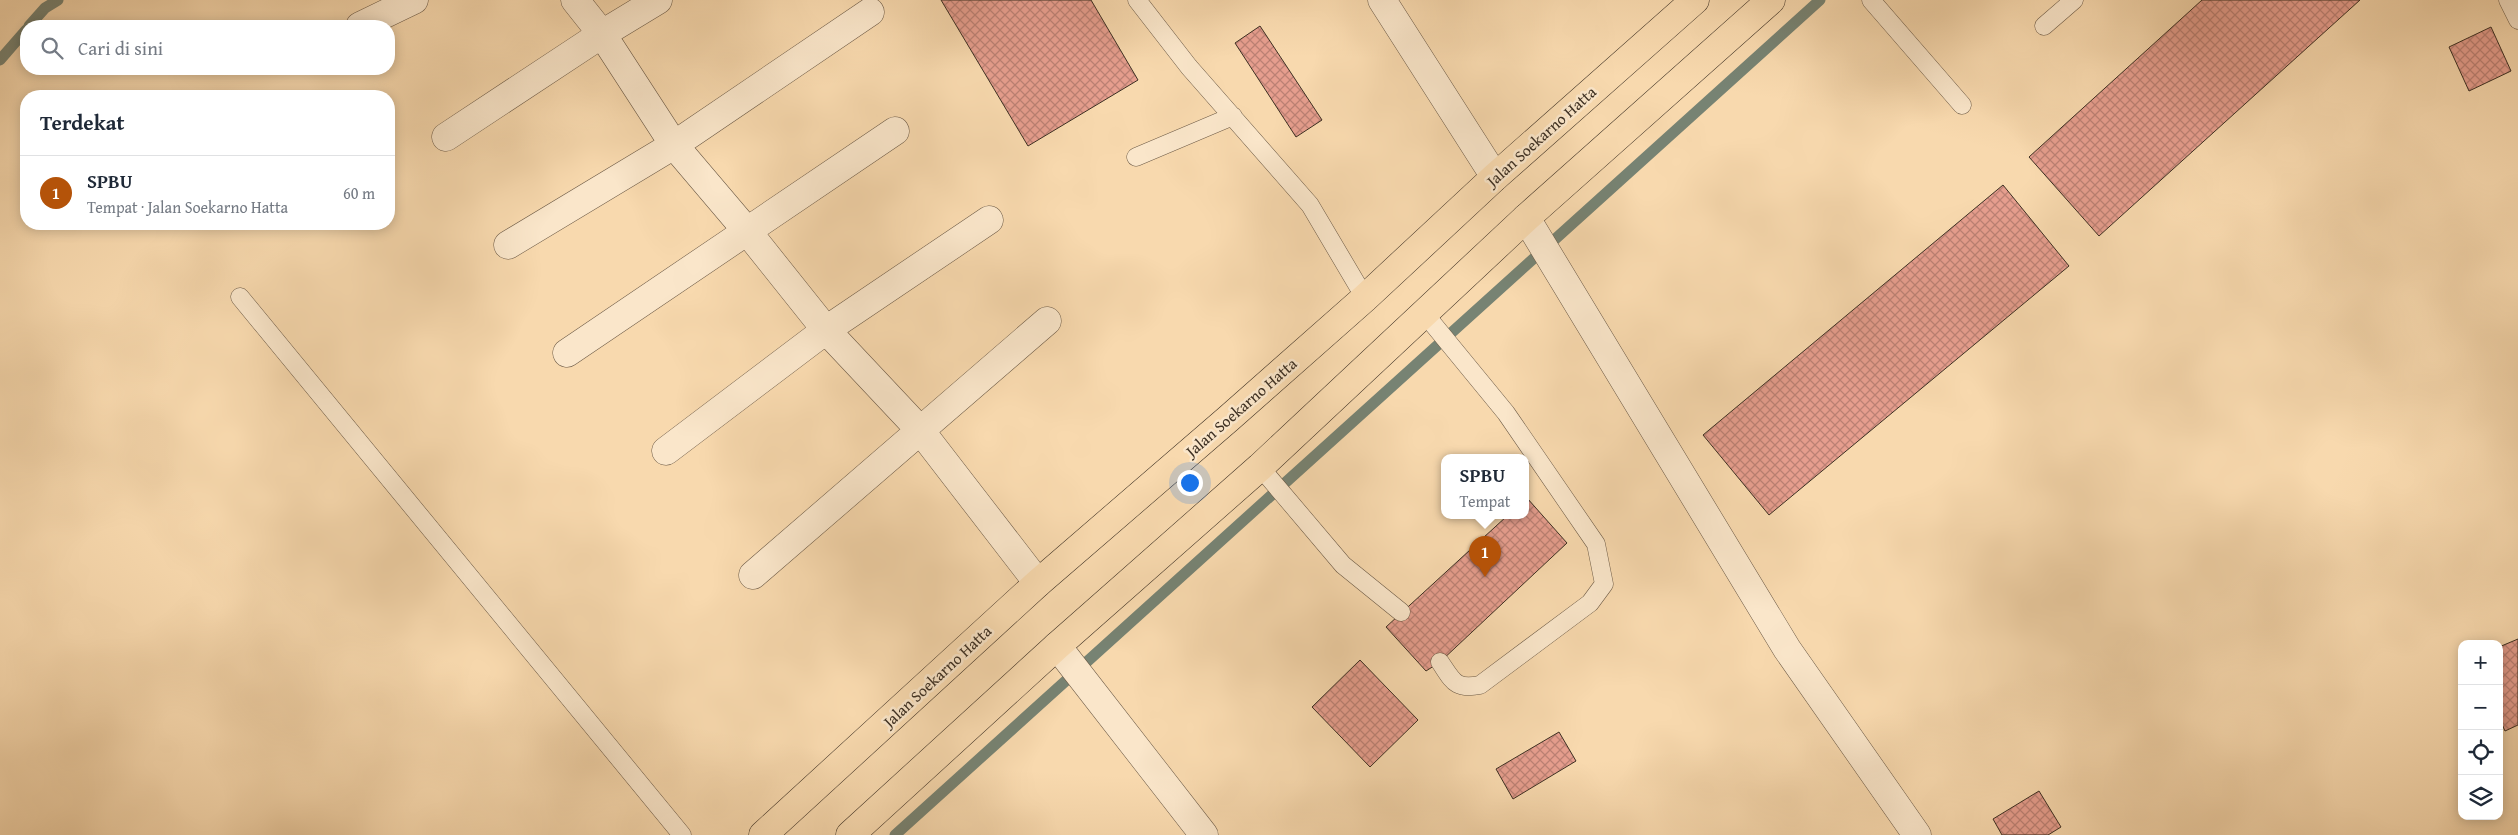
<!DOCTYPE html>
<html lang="id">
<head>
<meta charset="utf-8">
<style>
	:root { --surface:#fff; --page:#f6f6f7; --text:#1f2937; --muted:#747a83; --line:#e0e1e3; --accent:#b45309 }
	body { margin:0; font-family:"Gentium Book Plus",serif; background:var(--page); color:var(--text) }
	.controls { position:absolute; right:15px; bottom:15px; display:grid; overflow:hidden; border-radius:10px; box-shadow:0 2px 12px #0003 }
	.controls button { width:45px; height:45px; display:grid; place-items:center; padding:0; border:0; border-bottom:1px solid var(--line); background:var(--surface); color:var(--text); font:25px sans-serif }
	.you { position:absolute; left:1189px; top:482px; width:18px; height:18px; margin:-12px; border:4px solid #fff; border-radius:50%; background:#1a73e8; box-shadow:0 0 0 8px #1a73e833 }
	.badge { display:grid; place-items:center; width:32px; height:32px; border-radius:50%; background:var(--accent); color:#fff; font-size:16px; font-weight:700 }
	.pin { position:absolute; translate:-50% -41px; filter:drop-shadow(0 1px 2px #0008) }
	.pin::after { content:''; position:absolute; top:26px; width:18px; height:15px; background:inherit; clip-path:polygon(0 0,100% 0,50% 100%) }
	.popup { position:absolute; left:1441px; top:454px; width:88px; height:65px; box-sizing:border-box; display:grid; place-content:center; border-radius:10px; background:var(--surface); filter:drop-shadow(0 1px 4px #0005); font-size:16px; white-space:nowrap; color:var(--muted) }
	.popup b { font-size:19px; color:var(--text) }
	.popup::after { content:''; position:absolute; left:50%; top:100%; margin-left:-10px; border:10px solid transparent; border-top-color:var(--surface) }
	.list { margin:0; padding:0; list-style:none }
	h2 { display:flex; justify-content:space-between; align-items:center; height:65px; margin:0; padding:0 20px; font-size:21px }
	h2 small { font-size:16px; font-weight:400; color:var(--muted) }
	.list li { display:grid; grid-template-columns:32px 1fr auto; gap:15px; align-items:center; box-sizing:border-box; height:75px; padding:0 20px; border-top:1px solid var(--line) }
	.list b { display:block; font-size:19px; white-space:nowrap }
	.list p { margin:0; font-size:16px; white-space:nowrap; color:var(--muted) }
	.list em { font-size:16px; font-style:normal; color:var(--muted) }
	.icon { flex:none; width:28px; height:28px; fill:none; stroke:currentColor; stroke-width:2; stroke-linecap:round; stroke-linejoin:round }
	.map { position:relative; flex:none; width:2518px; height:835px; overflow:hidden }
	.search { position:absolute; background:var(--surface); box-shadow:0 2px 12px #0003; left:20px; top:20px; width:375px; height:55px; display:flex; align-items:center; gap:12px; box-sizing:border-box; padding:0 18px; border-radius:20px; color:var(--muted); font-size:19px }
	.panel { position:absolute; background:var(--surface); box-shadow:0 2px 12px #0003; left:20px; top:90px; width:375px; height:140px; border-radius:20px }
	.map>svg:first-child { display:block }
</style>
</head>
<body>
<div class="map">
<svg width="2518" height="835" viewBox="0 0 2518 835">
	<defs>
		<pattern id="building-cross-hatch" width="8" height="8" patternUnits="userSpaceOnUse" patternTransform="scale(1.25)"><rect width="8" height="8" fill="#e69e8e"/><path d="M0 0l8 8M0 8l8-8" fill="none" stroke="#bc8174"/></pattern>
	</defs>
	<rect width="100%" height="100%" fill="#f8d9ae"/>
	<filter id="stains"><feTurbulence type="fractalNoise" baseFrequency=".004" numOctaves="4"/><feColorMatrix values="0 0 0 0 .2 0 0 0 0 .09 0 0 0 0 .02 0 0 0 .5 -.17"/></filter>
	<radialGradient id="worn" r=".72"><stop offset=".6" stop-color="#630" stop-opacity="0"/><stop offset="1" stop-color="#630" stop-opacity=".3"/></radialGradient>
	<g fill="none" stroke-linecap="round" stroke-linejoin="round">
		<path stroke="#778373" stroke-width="11" d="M29,26L45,8L58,0
			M0,60L26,30
			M895,835L1820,0"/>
	</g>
	<path fill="url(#building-cross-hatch)" stroke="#3d3023" d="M941,0H1091L1138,80L1028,146Z
		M2202,0H2360L2099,236L2029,157Z
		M1260,26L1322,120L1296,137L1235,43Z
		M2491,27L2511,71L2469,91L2449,47Z
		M2003,185L2069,266L1769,515L1703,435Z
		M1527,498L1567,543L1440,662L1426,671L1386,627L1507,516H1525Z
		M2518,639V725L2505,731L2499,718V647Z
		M1360,660L1418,720L1370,767L1312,707Z
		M1559,732L1576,761L1513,799L1496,769Z
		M2039,791L2061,827L2048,835H2002L1993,819Z"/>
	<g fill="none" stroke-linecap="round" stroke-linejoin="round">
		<g stroke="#6c5a46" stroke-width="19">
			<path id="service" d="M1137,0L1189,67L1310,205L1365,298
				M1871,0L1962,105
				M2508,0L2518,20
				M2044,26L2074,0
				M1136,157L1233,116
				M240,297L682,835
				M1424,313L1506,413L1596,544L1604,584L1590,603L1480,685C1455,690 1453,681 1440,662
				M1260,467L1343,565L1401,612"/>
		</g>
		<g stroke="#6c5a46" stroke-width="29">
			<path id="minor" d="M575,0L602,34L674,145L747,231L826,330L920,430L1038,583
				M360,26L414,0
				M446,137L602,34L658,0
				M1526,218L1787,649L1917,835
				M508,245L674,145L870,12
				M567,353L895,131
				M666,451L826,330L989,220
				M753,575L1047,321
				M1057,646L1204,835"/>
		</g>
		<g stroke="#6c5a46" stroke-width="29">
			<path id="tertiary" d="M1382,0L1495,177"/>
		</g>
		<g stroke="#3d3023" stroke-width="29">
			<path id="trunk" d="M763,835L1038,583L1228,419L1365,298L1495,177L1695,0
				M850,835L1057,646L1260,467L1526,218L1771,0"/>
		</g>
		<use href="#service" stroke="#fae6ca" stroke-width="18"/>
		<use href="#minor" stroke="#fae6ca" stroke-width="28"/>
		<use href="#tertiary" stroke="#fae6ca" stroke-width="28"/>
		<use href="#trunk" stroke="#f8d9ae" stroke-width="28"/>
	</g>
	<g text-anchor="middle" stroke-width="5" stroke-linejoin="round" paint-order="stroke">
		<g font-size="16" fill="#3d3023" stroke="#fae6ca">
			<text transform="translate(1541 136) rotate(-42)" y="6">Jalan Soekarno Hatta</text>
			<text transform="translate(1241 407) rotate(-41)" y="6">Jalan Soekarno Hatta</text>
			<text transform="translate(937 676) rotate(-43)" y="6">Jalan Soekarno Hatta</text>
		</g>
	</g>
	<rect width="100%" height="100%" filter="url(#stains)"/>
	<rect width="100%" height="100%" fill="url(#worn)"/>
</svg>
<div class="controls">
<button>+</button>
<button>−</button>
<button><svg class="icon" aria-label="locate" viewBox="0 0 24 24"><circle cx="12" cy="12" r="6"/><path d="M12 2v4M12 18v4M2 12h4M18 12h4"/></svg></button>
<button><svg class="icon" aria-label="layers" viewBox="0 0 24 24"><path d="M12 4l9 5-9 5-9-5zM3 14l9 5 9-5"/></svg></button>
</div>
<div class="you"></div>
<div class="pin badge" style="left:1485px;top:577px">1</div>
<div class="popup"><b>SPBU</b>Tempat</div>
<div class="search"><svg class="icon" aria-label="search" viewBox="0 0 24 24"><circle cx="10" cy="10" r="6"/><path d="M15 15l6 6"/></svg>Cari di sini</div>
<section class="panel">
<h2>Terdekat<small></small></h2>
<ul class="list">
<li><span class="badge">1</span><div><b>SPBU</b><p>Tempat · Jalan Soekarno Hatta</p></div><em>60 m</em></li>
</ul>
</section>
</div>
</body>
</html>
